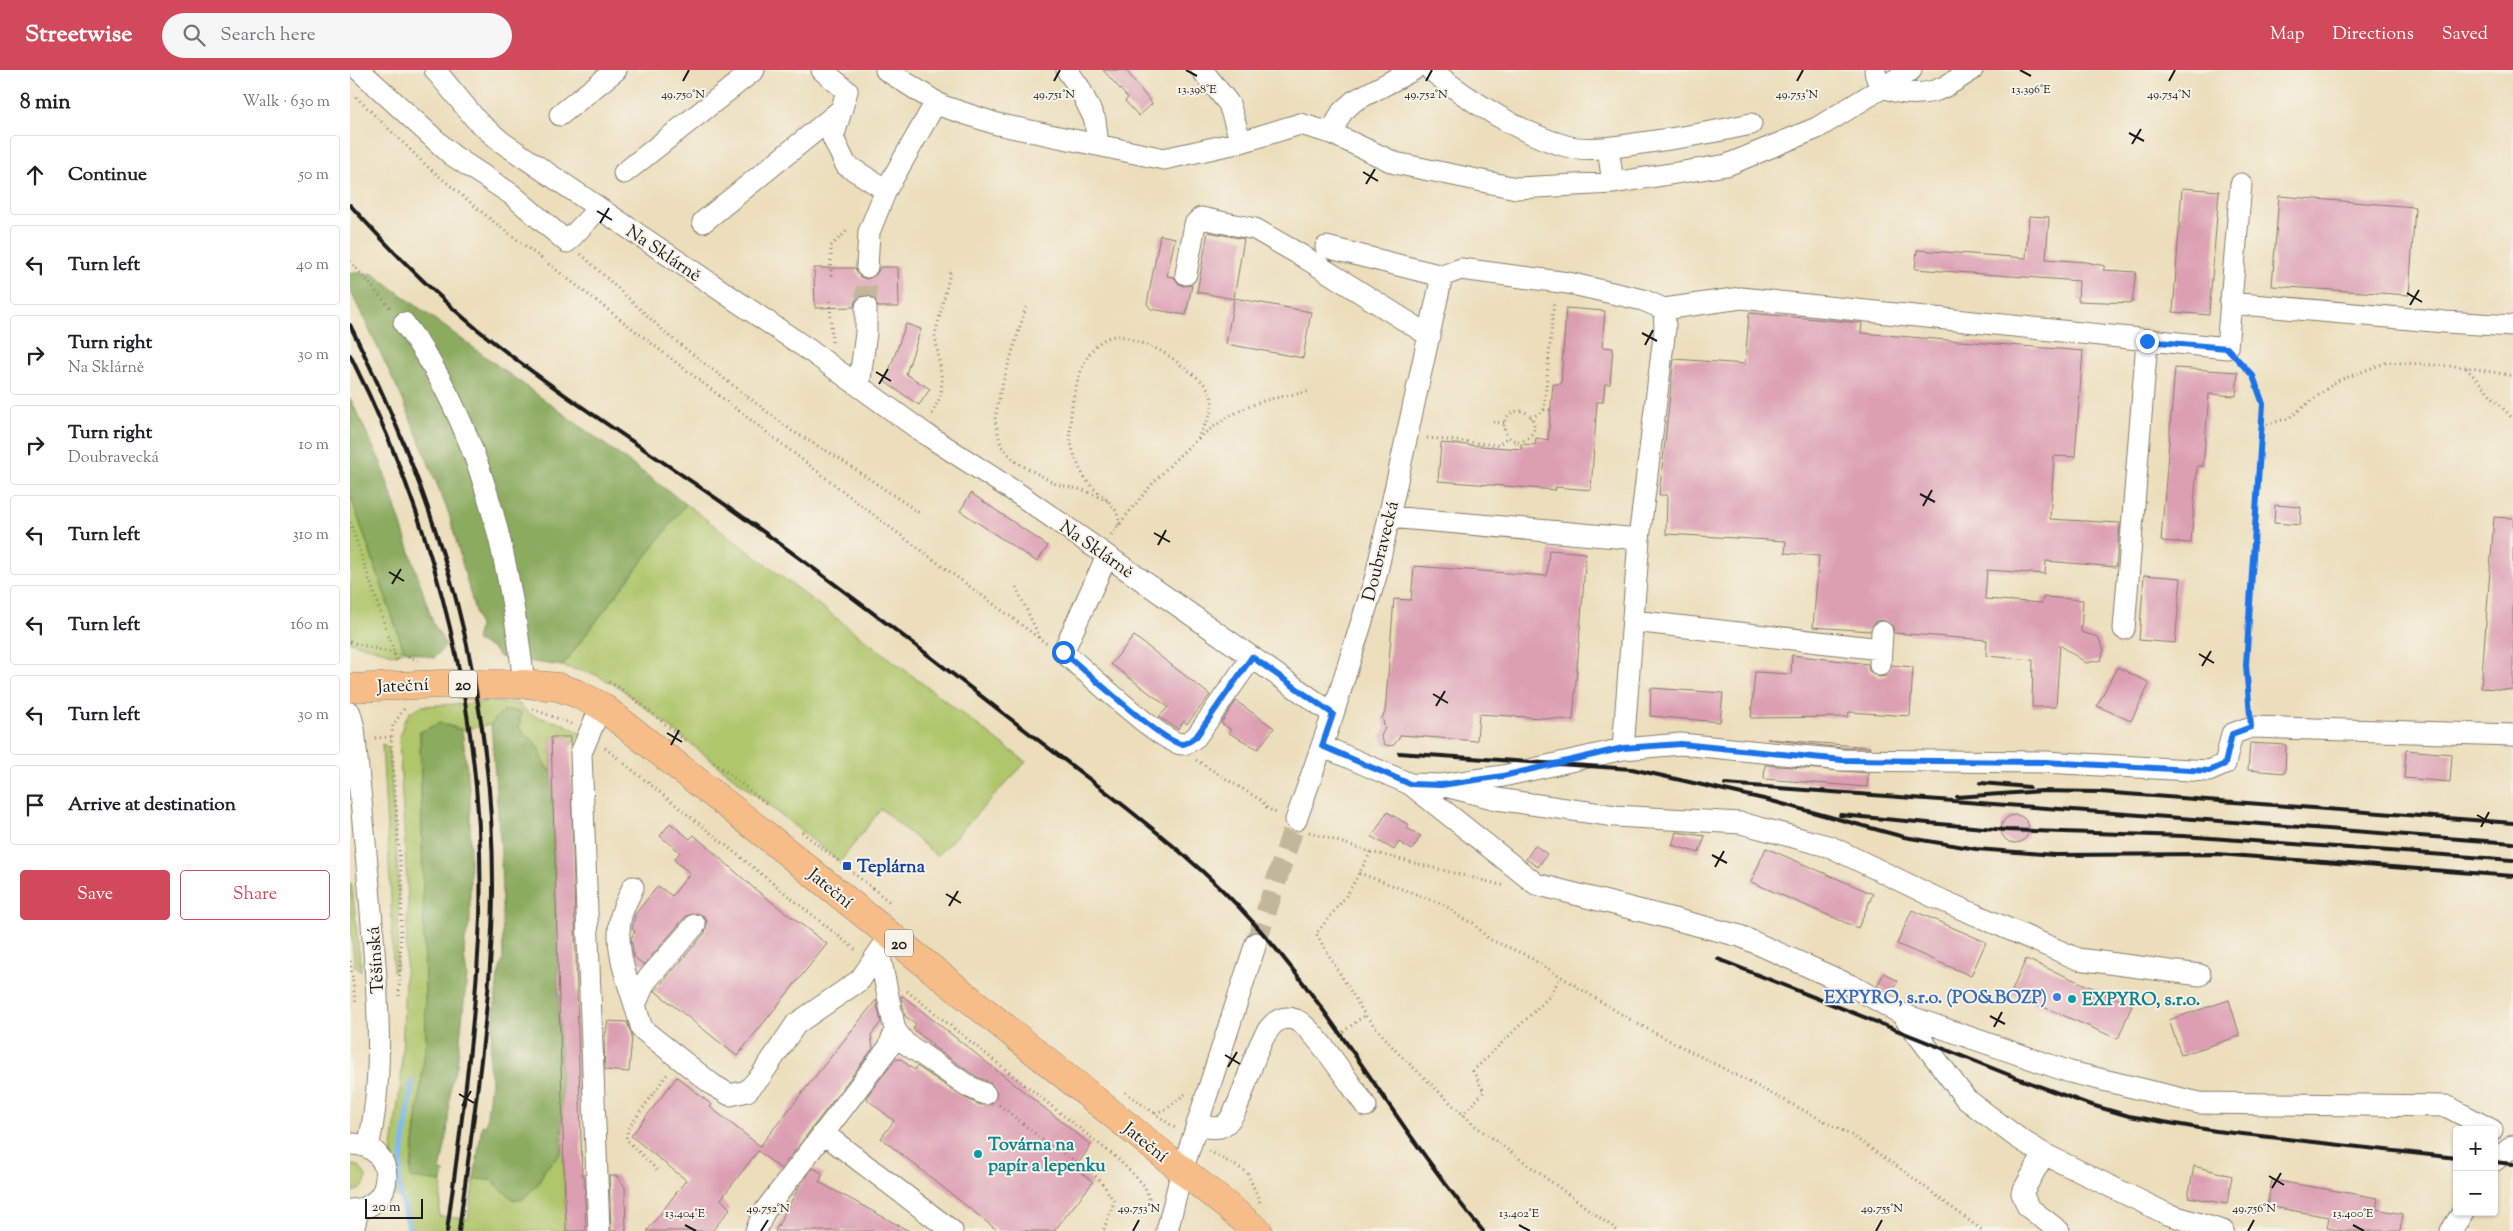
<!DOCTYPE html>
<html lang="en">
<head>
<meta charset="utf-8">
<style>
	:root { --surface:#fff; --page:#f6f6f6; --text:#202124; --muted:#757577; --line:#e0e0e0; --accent:#d1495b }
	body { margin:0; font-family:"Sorts Mill Goudy",serif; background:var(--page); color:var(--text) }
	.controls { position:absolute; right:15px; bottom:15px; display:grid; overflow:hidden; border-radius:5px; box-shadow:0 1px 4px #0004 }
	.controls button { width:45px; height:45px; display:grid; place-items:center; padding:0; border:0; border-bottom:1px solid var(--line); background:var(--surface); color:var(--text); font:25px sans-serif }
	.scale { position:absolute; left:15px; bottom:12px; width:58px; box-sizing:border-box; padding-left:5px; border:2px solid #1c1c1c; border-top:0; font-size:14px; line-height:18px; white-space:nowrap; color:#1c1c1c; -webkit-text-stroke:4px #f7f3e8; paint-order:stroke }
	.stop { position:absolute; width:15px; height:15px; margin:-11px; border:4px solid #1a73e8; border-radius:50%; background:#fff }
	.stop.end { background:#1a73e8; border-color:#fff; box-shadow:0 1px 5px #0008 }
	.list { margin:0; padding:0; list-style:none }
	h2 { display:flex; justify-content:space-between; align-items:center; height:65px; margin:0; padding:0 20px; font-size:21px }
	h2 small { font-size:16px; font-weight:400; color:var(--muted) }
	.list li { display:grid; grid-template-columns:32px 1fr auto; gap:15px; align-items:center; box-sizing:border-box; height:80px; margin:0 10px 10px; padding:0 10px; border:1px solid var(--line); border-radius:5px }
	.list b { display:block; font-size:19px; white-space:nowrap }
	.list p { margin:0; font-size:16px; white-space:nowrap; color:var(--muted) }
	.list em { font-size:16px; font-style:normal; color:var(--muted) }
	.actions { display:flex; gap:10px; padding:15px 20px }
	.actions a { flex:1; padding:11px 0; border:1px solid var(--accent); border-radius:5px; text-align:center; font-size:18px; color:var(--accent) }
	.actions .main { background:var(--accent); color:#fff }
	.icon { flex:none; width:28px; height:28px; fill:none; stroke:currentColor; stroke-width:2; stroke-linecap:round; stroke-linejoin:round }
	.map { position:relative; flex:none; width:2163px; height:1161px; overflow:hidden }
	header { display:flex; align-items:center; gap:30px; box-sizing:border-box; height:70px; padding:0 25px; background:var(--accent); color:#fff }
	header strong { font-size:24px }
	nav { display:flex; gap:28px; margin-inline-start:auto; font-size:18px }
	.search { width:350px; height:45px; background:var(--page); display:flex; align-items:center; gap:12px; box-sizing:border-box; padding:0 18px; border-radius:28px; color:var(--muted); font-size:19px }
	main { display:flex }
	aside { flex:1; background:var(--surface) }
	.map>svg:first-child { display:block }
</style>
</head>
<body>
<header>
<strong>Streetwise</strong>
<div class="search"><svg class="icon" aria-label="search" viewBox="0 0 24 24"><circle cx="10" cy="10" r="6"/><path d="M15 15l6 6"/></svg>Search here</div>
<nav><a>Map</a><a>Directions</a><a>Saved</a></nav>
</header>
<main>
<aside>
<h2>8 min<small>Walk · 630 m</small></h2>
<ul class="list">
<li><svg class="icon" aria-label="ahead" viewBox="0 0 24 24"><path d="M12 20V5M6 11l6-6 6 6"/></svg><div><b>Continue</b></div><em>50 m</em></li>
<li><svg class="icon" aria-label="left" viewBox="0 0 24 24"><path d="M17 20v-9H6M10 6l-5 5 5 5"/></svg><div><b>Turn left</b></div><em>40 m</em></li>
<li><svg class="icon" aria-label="right" viewBox="0 0 24 24"><path d="M7 20v-9h11M14 6l5 5-5 5"/></svg><div><b>Turn right</b><p>Na Sklárně</p></div><em>30 m</em></li>
<li><svg class="icon" aria-label="right" viewBox="0 0 24 24"><path d="M7 20v-9h11M14 6l5 5-5 5"/></svg><div><b>Turn right</b><p>Doubravecká</p></div><em>10 m</em></li>
<li><svg class="icon" aria-label="left" viewBox="0 0 24 24"><path d="M17 20v-9H6M10 6l-5 5 5 5"/></svg><div><b>Turn left</b></div><em>310 m</em></li>
<li><svg class="icon" aria-label="left" viewBox="0 0 24 24"><path d="M17 20v-9H6M10 6l-5 5 5 5"/></svg><div><b>Turn left</b></div><em>160 m</em></li>
<li><svg class="icon" aria-label="left" viewBox="0 0 24 24"><path d="M17 20v-9H6M10 6l-5 5 5 5"/></svg><div><b>Turn left</b></div><em>30 m</em></li>
<li><svg class="icon" aria-label="arrive" viewBox="0 0 24 24"><path d="M6 21V4h12l-3 4 3 4H6"/></svg><div><b>Arrive at destination</b></div></li>
</ul>
<div class="actions"><a class="main">Save</a><a>Share</a></div>
</aside>
<div class="map">
<svg width="2163" height="1161" viewBox="0 0 2163 1161">
	<rect width="100%" height="100%" fill="#f7f3e8"/>
	<filter id="ink" filterUnits="userSpaceOnUse"><feTurbulence type="fractalNoise" baseFrequency=".02" numOctaves="2"/><feDisplacementMap in="SourceGraphic" scale="10" xChannelSelector="R" yChannelSelector="G"/><feConvolveMatrix kernelMatrix="1 2 1 2 8 2 1 2 1" color-interpolation-filters="sRGB"/></filter>
	<filter id="wash" filterUnits="userSpaceOnUse"><feTurbulence type="fractalNoise" baseFrequency=".0096" numOctaves="4" result="noise"/><feDisplacementMap in="SourceGraphic" scale="20" xChannelSelector="R" yChannelSelector="G"/><feGaussianBlur stdDeviation="1.12" result="paint"/><feColorMatrix in="noise" values="0 0 0 0 0 0 0 0 0 0 0 0 0 0 0 0 0 1.4 0 .05"/><feComposite in="paint" operator="in"/></filter>
	<g filter="url(#wash)">
		<rect width="100%" height="100%" fill="#ecdebb"/>
		<path fill="#afc66b" stroke="#667144" d="M0,424L54,580L46,585L0,572Z
			M336,434L676,692L587,786L531,739L490,792L269,617L244,604L212,596Z
			M146,632L170,634C176,648 201,649 214,654C220,657 226,661 232,664L220,676L219,667H201L202,703L195,695L187,674L169,659L171,643L154,641L141,654L112,660L90,653L70,662L76,972L60,1107L92,1112L89,1146L118,1149L124,1109L141,1110L164,1130L189,1113L194,1101L208,1087L213,1076L216,1161H65L59,1152L53,1128L36,1124L51,1010L58,832L49,670L54,651L60,642L71,636Z
			M32,674L37,676L39,680L49,818L47,897L43,902L41,828Z
			M0,812L2,816L11,901L5,897L0,855Z
			M0,1095L9,1096L16,1106C16,1116 10,1122 0,1121Z"/>
		<path fill="#8bab5f" stroke="#54643e" d="M0,202L23,204L336,434L212,596L149,587L144,579L126,571L129,556L99,444L53,330L0,220Z
			M0,328L31,393L83,553L96,576L84,588L54,580L0,424Z
			M154,640L171,642L169,659L187,674L195,695L202,703L213,1076L208,1087L194,1101L189,1113L172,1130H164L141,1110L124,1109L132,1055H136L141,1011L139,993L148,906L153,889L151,783L141,654Z
			M90,653L112,660L120,724V852L115,870L114,887L117,905L107,996L101,1013L97,1065L90,1101L94,1102L92,1112L60,1108L76,972L70,662Z"/>
		<g fill="none" stroke-linecap="round" stroke-linejoin="round">
			<path stroke="#80baf1" stroke-width="5.5" d="M60,1161L48,1115L62,1012"/>
		</g>
		<g id="blocks">
			<path fill="#dc9fb2" d="M753,0H776L802,34L789,46L775,31L778,28Z
				M1832,118L1869,121L1859,245L1823,242Z
				M1929,126L2065,137L2059,225L1922,216Z
				M1679,146L1699,147L1696,189L1736,192L1755,196L1753,200L1786,202L1782,233L1728,231L1729,211L1565,199L1567,180L1676,188Z
				M858,162L894,169L884,228L961,242L953,288L876,274L884,229L847,222Z
				M810,165L825,168L817,206L824,207L828,213L833,216L842,215L836,245L801,239L797,234Z
				M530,197H548L549,237H528L523,226L516,225L505,230L504,237L465,238L464,198H505L510,207L517,209L527,204Z
				M1216,238L1255,241L1252,277L1263,278L1260,314H1255L1253,332H1247L1241,420L1205,417L1206,420L1088,411L1091,373L1171,379V374L1185,375L1186,368L1198,370L1203,314H1211Z
				M1399,243L1512,253L1511,263L1733,281L1725,387L1704,386L1700,449L1770,453L1766,497L1696,491L1695,504L1637,500L1635,529L1692,533L1693,527L1733,530L1731,562L1748,567L1754,580L1751,590L1736,593L1710,575L1706,637H1682L1683,590L1636,586L1637,570L1544,563L1543,556L1533,550L1526,551L1520,561L1463,557L1469,486L1435,483L1436,471L1316,464L1317,425H1309L1324,289L1395,294Z
				M556,254L571,259L556,304L580,319L569,335L535,312Z
				M1825,298L1888,302L1886,326L1859,324L1853,396H1847L1841,473L1811,471Z
				M621,423L698,476L687,492L610,441Z
				M1925,435L1951,437L1950,455L1924,453Z
				M2144,447L2163,448V620L2131,618Z
				M1199,480L1236,483L1223,650L1129,644L1127,671L1051,665L1044,675L1039,676L1034,674L1031,666L1035,658L1032,648L1035,642L1044,529L1061,530L1064,496L1197,506Z
				M1794,505L1831,508L1825,573L1789,570Z
				M784,566L860,625L837,654L834,651L828,659L809,647L818,637L761,594Z
				M1442,585L1518,594L1519,601L1529,607L1536,606L1542,595L1563,597L1560,646L1499,642L1498,647L1401,648L1405,602L1441,604Z
				M1767,597L1800,613L1781,651L1747,636Z
				M1301,618L1373,623L1370,652L1300,646Z
				M886,631L924,658L908,679L879,663L881,660L871,653Z
				M201,667H220L232,1105H234L236,1161H216Z
				M1417,669L1520,677V678H1493Z
				M1900,673L1936,675L1935,703L1898,700Z
				M2056,680L2102,684L2100,712L2054,708Z
				M1415,695L1518,703L1517,717L1414,709Z
				M1037,742L1059,755L1057,758L1071,766L1062,780L1049,772L1044,780L1022,767Z
				M1651 759a14 14 0 1 1 28 0a14 14 0 1 1-28 0Z
				M320,753L340,769L344,765L406,820L477,874L387,986L305,921L355,863L357,851L354,846L347,843L336,846L294,895L284,887L281,868L285,861L282,859L285,844L308,816L322,826L340,803L324,790L330,782L310,766Z
				M1326,762L1355,766L1349,783L1322,775Z
				M1185,775L1197,784L1188,797L1176,789Z
				M1416,778L1523,824L1508,858L1401,812Z
				M1562,840L1636,872L1621,906L1547,874Z
				M1676,889L1782,935L1768,969L1661,923Z
				M1534,903L1548,911L1541,923L1527,916Z
				M551,926H553L741,1075L725,1098L743,1112L704,1161H648L531,1068L544,1051L518,1030L517,1026L545,990L551,989L564,1000L567,996L611,1026L630,1035L642,1034L647,1023L641,1013L624,1005L582,976L583,975L563,959L566,954L555,946Z
				M526,930L531,952L521,965L523,978L431,1099L408,1081L371,1129L380,1139L362,1161H297L336,1110L281,1066L327,1007L362,1035L360,1037L410,1076Z
				M1879,930L1890,966L1831,985L1819,950Z
				M258,951L277,952L282,966L279,1002L255,1000L254,971Z
				M1844,1096L1882,1106L1877,1134L1838,1127Z
				M463,1098L473,1104L469,1112L559,1161H425L449,1117Z
				M259,1106H267L275,1117L276,1161H261Z
				M1922,1110L2028,1128L2026,1139L2053,1144L2050,1161H1994L1977,1158L1979,1147L1917,1136Z"/>
		</g>
	</g>
	<g filter="url(#ink)">
		<use href="#blocks" fill-opacity="0" stroke="#847d6c" stroke-width="1"/>
		<g fill="none" stroke-linecap="round" stroke-linejoin="round">
			<path stroke="#c2b79b" stroke-width="21" stroke-dasharray="21 11" stroke-linecap="butt" d="M516,237L517,197
				M906,873L946,750"/>
			<g stroke="#847d6c" stroke-width="23">
				<path id="minor" d="M9,0L102,85L161,124L217,172L248,139
					M85,0L128,52L153,73L459,280L574,363L673,427L983,644
					M472,0L497,21L483,68L496,95L536,120
					M536,0L592,36L647,54L814,89L891,72L950,54L981,63L1045,93L1166,118L1263,113L1377,95L1467,58L1561,0
					M717,0L729,17L745,50L748,75
					M852,0L879,34L891,72
					M1081,0C1117,29 1171,64 1216,76C1240,82 1268,76 1292,73C1329,68 1365,62 1401,54
					M1525,0C1526,25 1565,26 1584,21C1596,18 1610,7 1622,0
					M210,45L266,0
					M981,63L992,42L1004,31L1063,0
					M1258,78L1263,113
					M274,103L404,0
					M353,152L491,40
					M976,177L1092,206L1111,199L1218,213L1293,230L1314,239L1315,258L1289,469L1273,679
					M517,197L519,162L536,120L586,32
					M836,204L845,154L851,148L905,159L954,187L1080,266
					M1880,233L2095,252L2163,256
					M1314,239L1391,228L1877,278L1891,114
					M54,253C131,356 160,489 174,614
					M509,316L516,263V237
					M1039,447L1289,469
					M757,486L713,582C733,598 811,673 832,674C837,674 841,670 846,667L902,587
					M1283,551L1531,579
					M1774,559L1797,271
					M1530,595L1532,562
					M0,643L4,658C11,733 19,806 24,881C29,946 33,1013 18,1077
					M972,676L1060,714L1091,715L1147,729L1265,746L1391,753L1481,777L1582,826L1728,889L1850,905
					M1060,714L1186,814L1390,866L1502,916L1552,944L1720,1002L1849,1033L2096,1036L2142,1060
					M1091,715L1153,706L1273,679L1331,674L1492,690L1695,692L1859,701L1875,694L1882,664L1901,657L2163,665
					M946,750L983,644L1026,506L1092,206
					M283,817C279,827 273,837 271,846C264,876 276,907 285,935
					M345,855L295,912L285,935L292,959L363,1015L380,1025L397,1021L410,1007L446,954L510,910L540,866
					M529,882L545,960L555,973L618,1016L635,1024
					M1552,944L1616,1029L1668,1068L1694,1084L1817,1144L1873,1161
					M847,1056C853,1056 864,1059 870,1057C899,1049 902,932 946,950C963,956 1003,1019 1016,1036
					M473,1063L602,1161
					M0,1074C48,1073 48,1140 0,1140
					M1694,1084L1672,1123L1678,1137L1709,1161
					M2144,1091L2163,1076
					M3,1161L8,1140
					M249,1161L231,683L251,636
					M406,1161L414,1142L539,977L545,960
					M817,1161L832,1101L906,873
					M2101,1161L2113,1142"/>
			</g>
			<g stroke="#847d6c" stroke-width="29">
				<path id="major" d="M0,618L91,614H174L208,617L228,624L251,636L418,767L908,1161"/>
			</g>
			<path stroke="#847d6c" stroke-width="3" stroke-dasharray="1 4" stroke-linecap="butt" d="M6,27L78,97L139,148L533,452L697,574
				M231,184L319,266L442,361L487,387L571,444
				M0,191L42,240
				M481,206V176L499,159
				M480,231L482,272
				M676,237L650,322L645,349L651,376L666,392L706,414L733,420L758,431
				M1889,291L1903,306L1913,334L1896,595L1899,637
				M2116,298L2163,349
				M1194,340L1204,231
				M1154 356a15 15 0 1 1 30 0a15 15 0 1 1-30 0Z
				M582,344L591,325L592,310L585,265L601,199
				M1181,348L1194,340H1200
				M1143,352L1155,353
				M1912,356L1939,348L1987,311L2038,292L2116,297L2163,306
				M1077,368L1148,375L1158,367
				M1166,379L1167,371
				M0,452L48,594
				M769,455C769,432 750,428 737,411C729,400 719,375 720,362C720,333 731,265 769,266C776,266 784,271 791,273C805,278 815,282 827,292C837,300 855,311 860,323C867,339 856,353 849,365
				M761,465C799,416 846,357 905,334C922,327 943,325 961,321
				M666,517L690,568
				M0,572L69,590
				M259,612L269,617L335,670
				M183,639L222,654
				M25,668L41,667
				M255,678L507,881
				M846,690L912,731L917,738L928,744
				M364,692L418,735
				M452,762L541,833
				M959,762L1021,782L1155,816
				M1021,782L997,825L966,864L1015,945L1047,982L1124,1055L1268,1161
				M1009,803L1095,835L1111,848L1123,853L1139,869L1176,885L1284,952L1501,1065L1555,1102L1633,1161
				M0,891L6,935
				M557,921L768,1089L794,1115L802,1136
				M49,926L52,820L41,672L43,655L54,639
				M989,965L1015,945
				M775,1022L825,1058
				M649,1035C667,1048 683,1063 701,1076C731,1096 745,1097 764,1132L753,1161
				M805,1043L816,1039L835,1024
				M1112,1045L1134,1022L1123,1001L1199,927L1210,908
				M859,1081L897,1102L910,1132
				M307,1100L276,1069L278,1059L318,1003"/>
			<use href="#minor" stroke="#fff" stroke-width="21"/>
			<use href="#major" stroke="#f7bd88" stroke-width="28"/>
			<path stroke="#1c1c1c" stroke-width="4" d="M0,135C40,179 81,221 127,259C207,324 296,379 380,438C475,505 567,576 658,647C724,698 791,746 852,801C967,904 1034,1044 1133,1161
				M0,255C91,438 144,615 143,821C142,935 123,1048 109,1161
				M0,285C87,459 136,650 130,847C126,952 111,1057 97,1161
				M1049,683L1282,699L1418,730L1554,767L1626,779L1705,785L1867,784L2163,806
				M1631,713L1679,717
				M1375,714L2163,773
				M1607,727L1692,721L1750,722L2163,753
				M1490,745L1656,760L1833,766L2163,790
				M1368,889L1667,1008L1738,1034L1779,1046L1866,1061L2107,1088
				M2144,1092L2163,1094"/>
		</g>
	</g>
	<g fill="none" stroke-linecap="round" stroke-linejoin="round" filter="url(#ink)">
		<path stroke="#1a73e8" stroke-width="6" d="M713,582C733,598 812,673 832,674C837,674 841,670 846,667L902,587L983,644L972,676L1060,714L1091,715L1153,706L1273,678L1331,674L1492,690L1695,692L1859,701L1875,694L1882,664L1901,657L1896,595L1913,334L1903,306L1877,278L1797,271"/>
	</g>
	<path fill="none" stroke="#1c1c1c" stroke-width="2" d="M836,0L847,6M1670,0L1681,6M333,11L339,0M704,11L710,0M1076,11L1082,0M1447,11L1453,0M1819,11L1825,0M1779,63L1794,71M1782,74L1791,59M1013,102L1028,111M1016,114L1025,99M247,141L262,150M250,153L259,138M2057,223L2072,232M2060,235L2069,220M1292,263L1307,271M1295,275L1303,260M526,302L541,311M529,314L538,299M1570,424L1585,432M1573,436L1582,420M804,463L820,472M808,475L816,460M39,502L54,511M42,514L51,499M1849,584L1864,593M1852,596L1861,581M1083,624L1098,633M1086,636L1095,621M317,663L332,672M321,675L329,660M2127,745L2143,754M2131,757L2139,742M1362,785L1377,793M1365,797L1374,781M596,824L611,833M599,836L608,821M1640,946L1655,954M1644,957L1652,942M875,985L890,994M878,997L887,982M109,1024L124,1033M112,1036L121,1021M1919,1106L1934,1115M1922,1118L1931,1103M335,1155L346,1161M1169,1155L1180,1161M2003,1155L2014,1161M411,1161L418,1150M783,1161L789,1150M1526,1161L1532,1150M1898,1161L1904,1150"/>
	<rect fill="#1a4fb4" stroke="#f7f3e8" stroke-width="2" x="492" y="791" width="10" height="10" rx="2.5"/>
	<circle fill="#3f7fe0" stroke="#f7f3e8" stroke-width="2" cx="1707" cy="927" r="5"/>
	<g fill="#0f9aa8" stroke="#f7f3e8" stroke-width="2">
		<circle cx="1722" cy="929" r="5"/>
		<circle cx="628" cy="1084" r="5"/>
	</g>
	<g text-anchor="middle" stroke-width="4" stroke-linejoin="round" paint-order="stroke">
		<g fill="#f7f3e8" stroke="#5e5c59" stroke-width="1">
			<rect x="99" y="600.5" width="28" height="27" rx="4"/>
			<rect x="535" y="859.5" width="28" height="27" rx="4"/>
		</g>
		<g font-size="16" font-weight="bold" fill="#1c1c1c">
			<text x="113" y="620">20</text>
			<text x="549" y="879">20</text>
		</g>
		<g font-size="18" fill="#1c1c1c" stroke="#f7f3e8">
			<text transform="translate(314 183) rotate(34)" y="6">Na Sklárně</text>
			<text transform="translate(747 479) rotate(35)" y="6">Na Sklárně</text>
			<text transform="translate(1030 481) rotate(-76)" y="6">Doubravecká</text>
			<text transform="translate(53 615) rotate(-3)" y="6">Jateční</text>
			<text transform="translate(481 818) rotate(39)" y="6">Jateční</text>
			<text transform="translate(25 890) rotate(-94)" y="6">Těšínská</text>
			<text transform="translate(796 1072) rotate(39)" y="6">Jateční</text>
		</g>
		<g font-size="18" font-weight="bold" fill="#164399" stroke="#f7f3e8" text-anchor="start">
			<text x="507" y="802">Teplárna</text>
		</g>
		<g font-size="18" font-weight="bold" fill="#366cbe" stroke="#f7f3e8" text-anchor="end">
			<text x="1697" y="933">EXPYRO, s.r.o. (PO&amp;BOZP)</text>
		</g>
		<g font-size="18" font-weight="bold" fill="#0d838f" stroke="#f7f3e8" text-anchor="start">
			<text x="1732" y="935">EXPYRO, s.r.o.</text>
			<text x="638" y="1080">Továrna na<tspan x="638" dy="21">papír a lepenku</tspan></text>
		</g>
	</g>
	<g font-size="12" text-anchor="middle" fill="#1c1c1c" stroke="#f7f3e8" stroke-width="4" stroke-linejoin="round" paint-order="stroke">
		<text x="847" y="23">13.398°E</text>
		<text x="1681" y="23">13.396°E</text>
		<text x="333" y="28">49.750°N</text>
		<text x="704" y="28">49.751°N</text>
		<text x="1076" y="28">49.752°N</text>
		<text x="1447" y="28">49.753°N</text>
		<text x="1819" y="28">49.754°N</text>
		<text x="418" y="1142">49.752°N</text>
		<text x="789" y="1142">49.753°N</text>
		<text x="1532" y="1142">49.755°N</text>
		<text x="1904" y="1142">49.756°N</text>
		<text x="335" y="1147">13.404°E</text>
		<text x="1169" y="1147">13.402°E</text>
		<text x="2003" y="1147">13.400°E</text>
	</g>
</svg>
<div class="controls">
<button>+</button>
<button>−</button>
</div>
<div class="scale">20 m</div>
<div class="stop" style="left:713px;top:582px"></div>
<div class="stop end" style="left:1797px;top:271px"></div>
</div>
</main>
</body>
</html>
